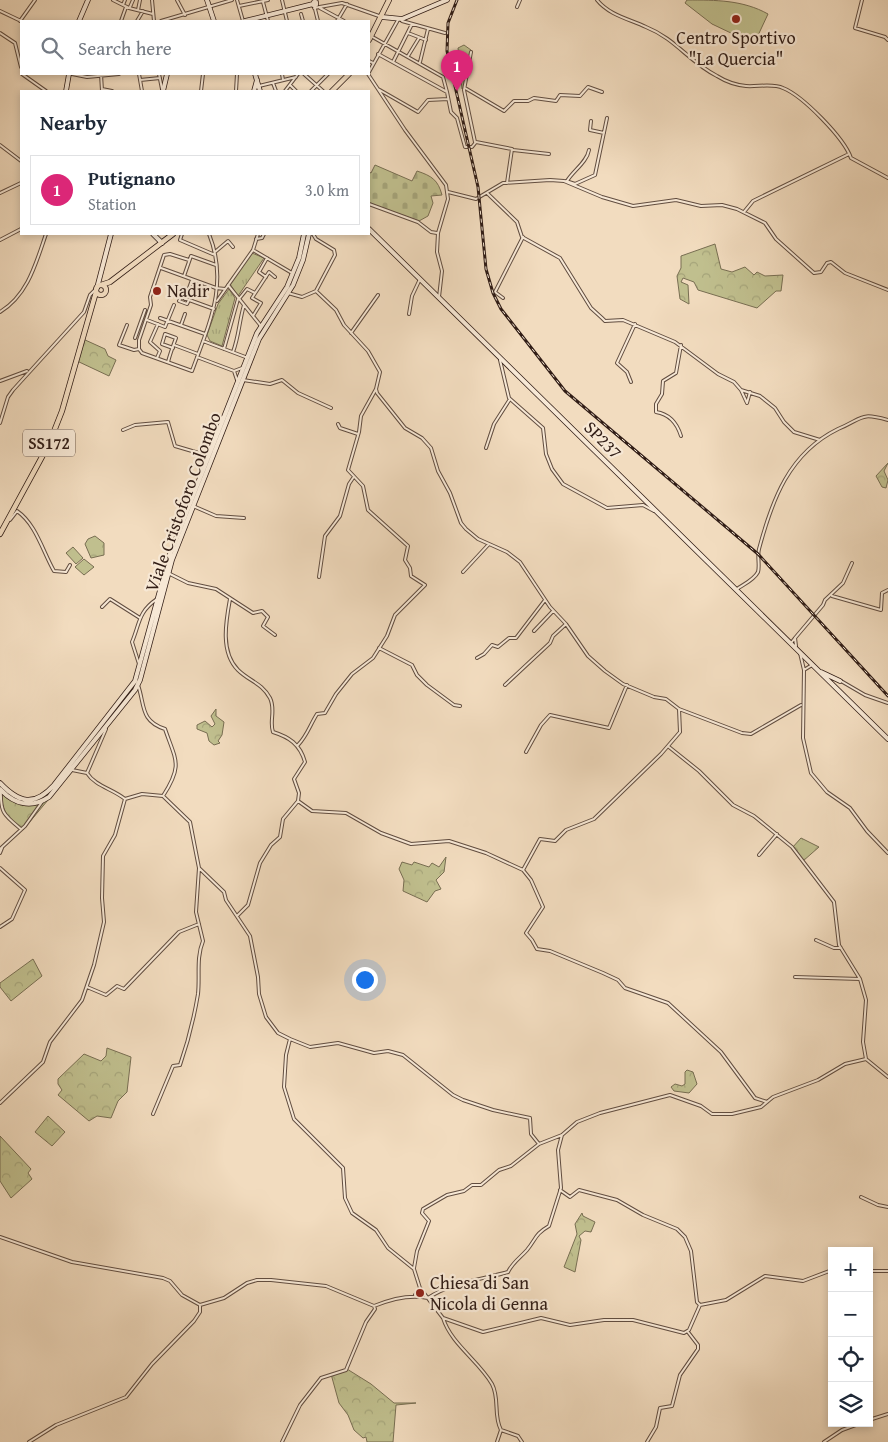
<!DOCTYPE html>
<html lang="en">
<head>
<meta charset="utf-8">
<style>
	:root { --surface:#fff; --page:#f6f6f7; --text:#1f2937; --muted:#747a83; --line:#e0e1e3; --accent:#db2777 }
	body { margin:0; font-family:"Gentium Book Plus",serif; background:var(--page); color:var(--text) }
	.controls { position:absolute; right:15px; bottom:15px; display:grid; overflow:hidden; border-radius:0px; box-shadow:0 2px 8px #0003 }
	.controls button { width:45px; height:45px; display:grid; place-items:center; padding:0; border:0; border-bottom:1px solid var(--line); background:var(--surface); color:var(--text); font:25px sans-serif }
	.you { position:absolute; left:364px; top:979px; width:18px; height:18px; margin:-12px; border:4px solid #fff; border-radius:50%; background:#1a73e8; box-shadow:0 0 0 8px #1a73e833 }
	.badge { display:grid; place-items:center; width:32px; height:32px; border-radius:50%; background:var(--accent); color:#fff; font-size:16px; font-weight:700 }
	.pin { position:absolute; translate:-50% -41px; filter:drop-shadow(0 1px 2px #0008) }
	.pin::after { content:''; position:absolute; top:26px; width:18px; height:15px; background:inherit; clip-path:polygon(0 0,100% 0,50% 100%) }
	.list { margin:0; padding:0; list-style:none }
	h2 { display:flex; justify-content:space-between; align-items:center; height:65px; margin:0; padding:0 20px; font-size:21px }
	h2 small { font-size:16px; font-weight:400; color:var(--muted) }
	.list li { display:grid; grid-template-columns:32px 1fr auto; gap:15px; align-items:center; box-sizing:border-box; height:70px; margin:0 10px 10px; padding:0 10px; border:1px solid var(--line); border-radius:0px }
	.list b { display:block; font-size:19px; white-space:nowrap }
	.list p { margin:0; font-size:16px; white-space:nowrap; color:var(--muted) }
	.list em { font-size:16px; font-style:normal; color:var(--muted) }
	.icon { flex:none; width:28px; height:28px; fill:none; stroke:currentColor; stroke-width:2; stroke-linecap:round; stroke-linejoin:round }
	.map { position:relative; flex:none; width:888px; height:1442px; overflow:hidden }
	.search { position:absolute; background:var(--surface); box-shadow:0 2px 8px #0003; left:20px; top:20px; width:350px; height:55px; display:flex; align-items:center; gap:12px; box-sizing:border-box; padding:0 18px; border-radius:0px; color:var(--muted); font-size:19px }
	.panel { position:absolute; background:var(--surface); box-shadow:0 2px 8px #0003; left:20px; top:90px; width:350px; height:145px; border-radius:0px }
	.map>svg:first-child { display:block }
</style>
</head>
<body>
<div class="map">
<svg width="888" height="1442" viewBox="0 0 888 1442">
	<defs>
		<pattern id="forest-crowns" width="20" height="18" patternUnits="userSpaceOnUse" patternTransform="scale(1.25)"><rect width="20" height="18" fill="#c0bf8e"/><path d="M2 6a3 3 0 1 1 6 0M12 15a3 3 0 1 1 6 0" fill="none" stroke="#a5a47a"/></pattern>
		<pattern id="cemetery-stones" width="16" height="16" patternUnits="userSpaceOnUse" patternTransform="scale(1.25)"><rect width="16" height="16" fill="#c0bf8e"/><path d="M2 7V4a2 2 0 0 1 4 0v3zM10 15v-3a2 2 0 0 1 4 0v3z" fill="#a5a47a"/></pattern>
		<pattern id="park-tufts" width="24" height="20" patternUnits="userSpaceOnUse" patternTransform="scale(1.25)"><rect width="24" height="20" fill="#c0bf8e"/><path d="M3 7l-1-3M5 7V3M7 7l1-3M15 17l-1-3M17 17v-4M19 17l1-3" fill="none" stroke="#a5a47a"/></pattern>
	</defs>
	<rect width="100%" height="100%" fill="#f2dcbf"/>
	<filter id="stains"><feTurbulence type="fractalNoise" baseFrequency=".004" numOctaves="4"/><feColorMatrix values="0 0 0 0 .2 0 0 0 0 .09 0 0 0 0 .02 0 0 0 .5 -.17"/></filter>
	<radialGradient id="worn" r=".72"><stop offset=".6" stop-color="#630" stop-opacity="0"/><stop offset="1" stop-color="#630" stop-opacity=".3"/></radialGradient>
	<path fill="url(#forest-crowns)" stroke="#786e52" d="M464,45L471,50L466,84L462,89L458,48Z
		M715,244L721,269L732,272L745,267L754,275L757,272L765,276L783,275L781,291H776L757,308L698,290L694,282L683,278L681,282L688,285L689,304L680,299L677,276L681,268V256Z
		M83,339L105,349L108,356L116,360L109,376L77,361Z
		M888,463L884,471L888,480L886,488L882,487L876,476Z
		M95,536L104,543V555L91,558L85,544L88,539Z
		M216,709V716L224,722L222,735L218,741L220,743L214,745L209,741L207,733L197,729V725L205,721L212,727L215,724L211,716Z
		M2,793L20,805L48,800L23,830C10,819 0,811 2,793Z
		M801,838L819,847L803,861L792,848Z
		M446,857L444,872L436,880L441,889L435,891L427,902L403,891L404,880L399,869L402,862L412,865L414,862L429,867L432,863L439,867Z
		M33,959L42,976L11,1001L0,987V983Z
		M107,1048L131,1057L127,1092L118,1101L111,1118L97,1116L89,1121L58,1095L62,1090L58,1084V1079L84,1054L101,1061L106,1056Z
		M687,1070L693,1072L697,1084L689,1093L674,1091L671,1087L675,1084L682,1086L685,1084V1072Z
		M48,1116L65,1132L52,1146L35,1132Z
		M0,1136L31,1169L28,1173L32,1179L11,1198L0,1181Z
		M582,1213L583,1216L595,1222L591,1232L585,1231L579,1236L581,1240L575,1272L564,1267L577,1234L575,1224Z
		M347,1369L371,1384L394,1403H416L396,1405L393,1442H367L366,1437L363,1438L354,1430L348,1415L339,1403L331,1374L341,1373Z"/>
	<path fill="url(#cemetery-stones)" stroke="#786e52" d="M375,165L412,181L417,171C432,176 438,180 442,195L431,196L433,203L428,216L419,221L369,203V172L371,173Z"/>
	<path fill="url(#park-tufts)" stroke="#786e52" d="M252,253L264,258L238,296L230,284Z
		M229,289L235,298L222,346L210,341L207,335L218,304Z"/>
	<path fill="#c0bf8e" stroke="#786e52" d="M687,0C716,0 743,0 768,14L754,44L712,24L685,3Z
		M73,547L83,558L76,564L66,553Z
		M84,559L94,567L84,575L75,567Z"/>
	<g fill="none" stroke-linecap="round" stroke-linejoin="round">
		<g stroke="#614d40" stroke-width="4">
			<path id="street" d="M113,0L129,8L153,14
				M152,0L154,21
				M177,0L185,15
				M237,0L243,21
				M282,0L287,21
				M597,0C609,15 629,19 646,27C676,39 689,62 717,76C725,81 736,85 746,86C757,87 773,83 783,88C803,96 844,138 851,158L888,178
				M862,0L855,28L885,37L888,40
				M263,2L268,21
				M123,5L125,0
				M239,6L268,0
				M130,7L133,0
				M517,7L520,0
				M314,8L342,3L379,16
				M320,8L344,21
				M315,9L318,21
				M138,10L140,0
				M0,11L21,21
				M301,14L303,21
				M20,21L35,0
				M121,21L126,7
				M137,21L143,11
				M161,21L232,0
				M337,21L347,4
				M402,21L445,33
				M0,33L15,43L21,67
				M408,33L426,40
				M369,35L443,77L447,92
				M471,52L464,90L475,142
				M378,54L447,92L451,112L457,118L465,147H472L476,142L512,149L507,183
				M408,56L419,38
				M369,61L373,63
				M393,62L412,24
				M420,62L428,29
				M369,72L398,20
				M22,74L46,91
				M72,74L87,77L119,74
				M101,74L102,91
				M139,74L142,91
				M159,74L162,89
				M282,74L283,80
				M304,74L323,91
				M368,74L405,130L446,185L448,199L438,233L437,252L442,271L439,297
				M140,80L160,78
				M273,83L276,91
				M290,85L296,91
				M259,86L296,77
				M465,88L504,111L514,101H528L534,98L556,101L560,95L580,96L588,87L602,92
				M102,89L112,91
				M378,89L418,112L428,100L448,99
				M201,91L203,74
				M236,91L237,74
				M285,91L298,74
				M311,91L328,74
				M591,121L590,130L604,133
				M0,145L21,161
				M513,150L549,154
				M566,181L575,184L595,175L607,118
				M567,181C573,171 587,162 589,150
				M448,192L476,199L503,183L550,180L564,181L602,197L633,206L676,200L701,206L722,205L737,209L765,223L776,239L814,273L821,272L827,263L831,262L845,273L888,290
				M0,193L21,183
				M487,193L517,222L522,237L560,258L591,308L602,318L605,321L623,320L675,342L718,374L734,382L741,390L747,403L750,392
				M369,204L418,222L431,232L437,233
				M744,212L753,201L849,154
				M182,234L180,240L215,255
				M256,239L262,238L264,234
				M0,240L21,229
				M253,250L292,273
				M215,252L228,241L233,247
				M161,268L216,288L225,289
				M184,276L191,256L216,265
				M266,277L259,272L267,258
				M228,285L261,326
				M288,293L302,297L316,291L335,255L334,250L316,239L313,234
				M503,298L495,292L523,237
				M185,299L192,280
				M239,299L247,289L255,293
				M189,300L187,304L179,301L181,297L214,309
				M217,301L253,250L258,234
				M0,312C28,295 36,263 46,234
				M409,314L412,296L420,279
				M253,316L261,303L252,298L269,272L275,277
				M160,318L205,334
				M147,320L165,327L174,305
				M127,325L119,345L134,350L139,349
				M181,325L185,314
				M351,333L378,295
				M135,338L145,310
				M203,341L248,358
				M174,345L198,354
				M681,345L676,373L663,381L662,394L656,404V412C669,414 677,423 681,436
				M139,349L142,353L192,371C209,324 229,284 209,234
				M139,349V340L151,305L150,297L164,255L170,254L189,260
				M224,349L238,299
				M233,352C239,336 239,322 244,305
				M197,357L234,371
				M157,358L160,351L150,342L158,324
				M500,360L509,398L543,428L546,454L552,469L563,484L607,508L643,505L654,511
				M168,362C170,354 173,346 176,338L165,334L162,344L173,348
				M237,380L234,371L242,368
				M243,380L270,384L282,380L298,393L331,408
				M0,381L27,371
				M631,382L627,372L617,363L635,324
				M741,390L760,396L775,408L784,422L794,432L820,440
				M0,423L8,397L13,390L84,312L90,295L96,289
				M338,424L340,428L358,434
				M123,430L135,425L168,422L175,446L209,456
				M486,448L494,424L510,399
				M193,506L216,516L244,518
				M8,519L10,520L17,511C36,524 43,552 54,571L66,572L70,565
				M463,572L489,544
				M170,574L188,583L216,589L253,613L262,611L268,617L263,626L275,635
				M319,577L325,536L340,516L349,484L353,478
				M737,589C744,584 754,580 758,572C760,566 757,556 759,549C772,500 789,453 838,429C864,418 859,412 888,420
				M832,596L881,610L882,593L888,590
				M230,599C226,621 220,652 238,670C249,681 262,683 270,698C276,710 269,721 273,732C289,737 300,744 305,762L294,779L299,793L298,801L283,819L280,837L271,845L260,863L248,905L237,916
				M102,607L110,599L140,618
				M534,631L553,611
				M795,638L823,605L825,600L843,583L852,563
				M791,643L795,638L796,646
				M379,648L412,665L417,675L427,685L454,705L460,706
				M800,653L804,670L812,665
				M477,658L484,654L492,645L498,647L509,638H516L545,600
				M139,664L132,642C140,623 138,612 157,599
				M804,670L803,738L811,773L827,792L850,808L867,831L888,853
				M841,681L865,695L888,703
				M505,685L550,643L553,636L566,624
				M679,709L742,733L751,734L801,705
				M298,745C307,736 310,725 317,714L325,713L336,694L352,674L373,658L387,636L395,615L425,585L411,576L410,568L405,560L408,546L368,510L363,486L348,470L359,432L361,416L376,389L380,372L368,351L344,325L336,310L316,291
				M669,747L699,771L733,805L754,816L792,847L834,902L839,945L860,979L866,1000L863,1042L866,1059
				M526,752L541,725L550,715L609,728L627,685
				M87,773L106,729
				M1,790C0,813 4,815 21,829
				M163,796L190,822L199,868L224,892L226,900L250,936L258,977L259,994L266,1017L278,1033L290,1039L286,1055L284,1087L294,1119L343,1168L345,1198L352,1213L376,1230L388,1248L414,1269L420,1288
				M125,799L142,794L163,796C183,765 176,761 165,729C140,721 145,705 138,685
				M298,801L312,811L346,813L381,833L411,844L449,841L486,853L523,870L540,839L555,841L566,830L594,819L661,754L680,732L679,709L666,699L654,697L623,684L605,671L588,656L566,624L550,607L520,562L507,552L478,539L466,529L461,523L450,493L438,471L431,448L422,438L405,428L377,393L376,389
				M0,849L25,826L42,802
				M0,853L2,848
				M759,855L777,834
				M0,868L25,890L12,919L0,927
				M523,870L531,880L543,907L526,933L532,940L537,949L550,951L603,973L618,980L625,988L668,1003L721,1052L755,1098L767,1102
				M816,940L834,948H841
				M795,977L860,979
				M87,987L106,995L117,986L124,989L179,932L199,924
				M290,1039L310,1047L338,1043L374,1053L388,1051L403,1055L453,1095L463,1100L493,1110L530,1118L531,1134L539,1144
				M866,1059L888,1077
				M0,1103L43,1062L50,1042L82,1000L94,965L104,922L102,898L103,856L115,835L125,799C113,789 95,786 87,773L72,770
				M153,1114L173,1066L180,1065C188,1042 194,1018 198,994C200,976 196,958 203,941L196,912L199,868
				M560,1190L570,1197L579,1190L617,1200L643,1215L677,1229L685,1237L691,1251L697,1302L700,1305
				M861,1197L878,1205L888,1207
				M0,1237L72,1262L163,1278L170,1281L182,1295L200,1305
				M414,1268L417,1251L429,1221L422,1213L423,1209L447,1195L464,1191L472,1185H481L499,1170L511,1166L539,1144L562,1135
				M869,1271H888
				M415,1295L420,1288L443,1318L483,1332L541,1318L570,1325L604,1320H633L684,1333L689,1330L700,1305L726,1300L765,1276L803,1281L832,1270
				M428,1298C452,1282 480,1280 508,1272C513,1262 520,1258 527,1250C536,1239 535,1234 549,1226L561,1188L558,1150L562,1135L577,1122L600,1113L670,1095L701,1106L712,1114H732L761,1107L773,1097L818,1080L845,1064L866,1059
				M443,1318C451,1344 479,1361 492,1384C500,1399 493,1415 501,1430L518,1436L522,1442
				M869,1420L888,1414
				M29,1442L56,1425L126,1397L152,1364L194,1321L200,1312V1305L224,1298L247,1283L257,1280H271L326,1286L374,1306C391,1299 409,1294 428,1298
				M282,1442L300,1405L321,1378L346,1370L366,1322L375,1309L374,1306
				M497,1442L501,1430
				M647,1442L656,1427L660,1408L672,1406L680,1375L698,1349V1345L688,1332
				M824,1442L842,1430L861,1423"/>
		</g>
		<g stroke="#311d16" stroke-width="5.5">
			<path id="secondary" d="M207,0L214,21
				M314,2H316V5H313Z
				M382,17L402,19L447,0
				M79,21L88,0
				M245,21L313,4
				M255,74L260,91
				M66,91L69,74
				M163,91L167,74
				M254,91L257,80
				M369,229L888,739
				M153,234L162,243
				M97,288L111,234
				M821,672L840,681
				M0,783C19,803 34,807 54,785L135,681L170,554L257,333L287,287L299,258L304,234
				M0,789C14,804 31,809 49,797L135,690L140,680L172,560L259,339L293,285L303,260L309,234"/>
		</g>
		<g stroke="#311d16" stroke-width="6">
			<path id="primary" d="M369,40L389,0
				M332,91L349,74
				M96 290a5 5 0 1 1 10 0a5 5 0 1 1-10 0Z
				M101,285L110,282L173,234
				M0,534L49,444L62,411L96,292"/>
		</g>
		<use href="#street" stroke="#f7e8d5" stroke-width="2"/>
		<use href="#secondary" stroke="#f7e8d5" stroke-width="4"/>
		<use href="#primary" stroke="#f2dcbf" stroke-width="4.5"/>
		<g stroke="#311d16" stroke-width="3">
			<path id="rail" d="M457,0L448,23L447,51L478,187L486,269L493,293L501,309L565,391L758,554L888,696"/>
		</g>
		<use href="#rail" stroke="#f7e8d5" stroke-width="1" stroke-dasharray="4" stroke-linecap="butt"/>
	</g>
	<g fill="#8f2418" stroke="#f7e8d5" stroke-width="2">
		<circle cx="736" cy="19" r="5"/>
		<circle cx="157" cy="291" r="5"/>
		<circle cx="420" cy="1293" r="5"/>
	</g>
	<g text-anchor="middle" stroke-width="4.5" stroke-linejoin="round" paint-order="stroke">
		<rect fill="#f7e8d5" stroke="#6c5a4f" stroke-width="1" x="23" y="429.5" width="52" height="27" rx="4"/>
		<g font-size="16" font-weight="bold" fill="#311d16">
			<text x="49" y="449">SS172</text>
		</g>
		<g font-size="18" fill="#311d16" stroke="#f7e8d5" text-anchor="start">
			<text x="736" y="44" text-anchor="middle">Centro Sportivo<tspan x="736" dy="21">"La Quercia"</tspan></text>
			<text x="167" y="297">Nadir</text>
			<text x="430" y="1289">Chiesa di San<tspan x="430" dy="21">Nicola di Genna</tspan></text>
		</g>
		<g font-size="18" fill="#311d16" stroke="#f7e8d5">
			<text transform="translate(603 440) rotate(45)" y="6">SP237</text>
			<text transform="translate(183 502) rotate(-70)" y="6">Viale Cristoforo Colombo</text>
		</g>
	</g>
	<rect width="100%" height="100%" filter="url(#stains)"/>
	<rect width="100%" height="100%" fill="url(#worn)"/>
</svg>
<div class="controls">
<button>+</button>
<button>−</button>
<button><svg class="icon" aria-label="locate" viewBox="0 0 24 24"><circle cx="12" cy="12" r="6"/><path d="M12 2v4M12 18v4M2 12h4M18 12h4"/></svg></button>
<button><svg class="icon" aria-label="layers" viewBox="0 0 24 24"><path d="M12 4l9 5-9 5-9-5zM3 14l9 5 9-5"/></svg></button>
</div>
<div class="you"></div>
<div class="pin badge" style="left:457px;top:91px">1</div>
<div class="search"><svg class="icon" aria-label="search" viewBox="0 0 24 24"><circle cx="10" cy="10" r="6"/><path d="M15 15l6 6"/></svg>Search here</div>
<section class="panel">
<h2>Nearby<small></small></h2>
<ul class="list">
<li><span class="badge">1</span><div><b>Putignano</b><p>Station</p></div><em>3.0 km</em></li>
</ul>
</section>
</div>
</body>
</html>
